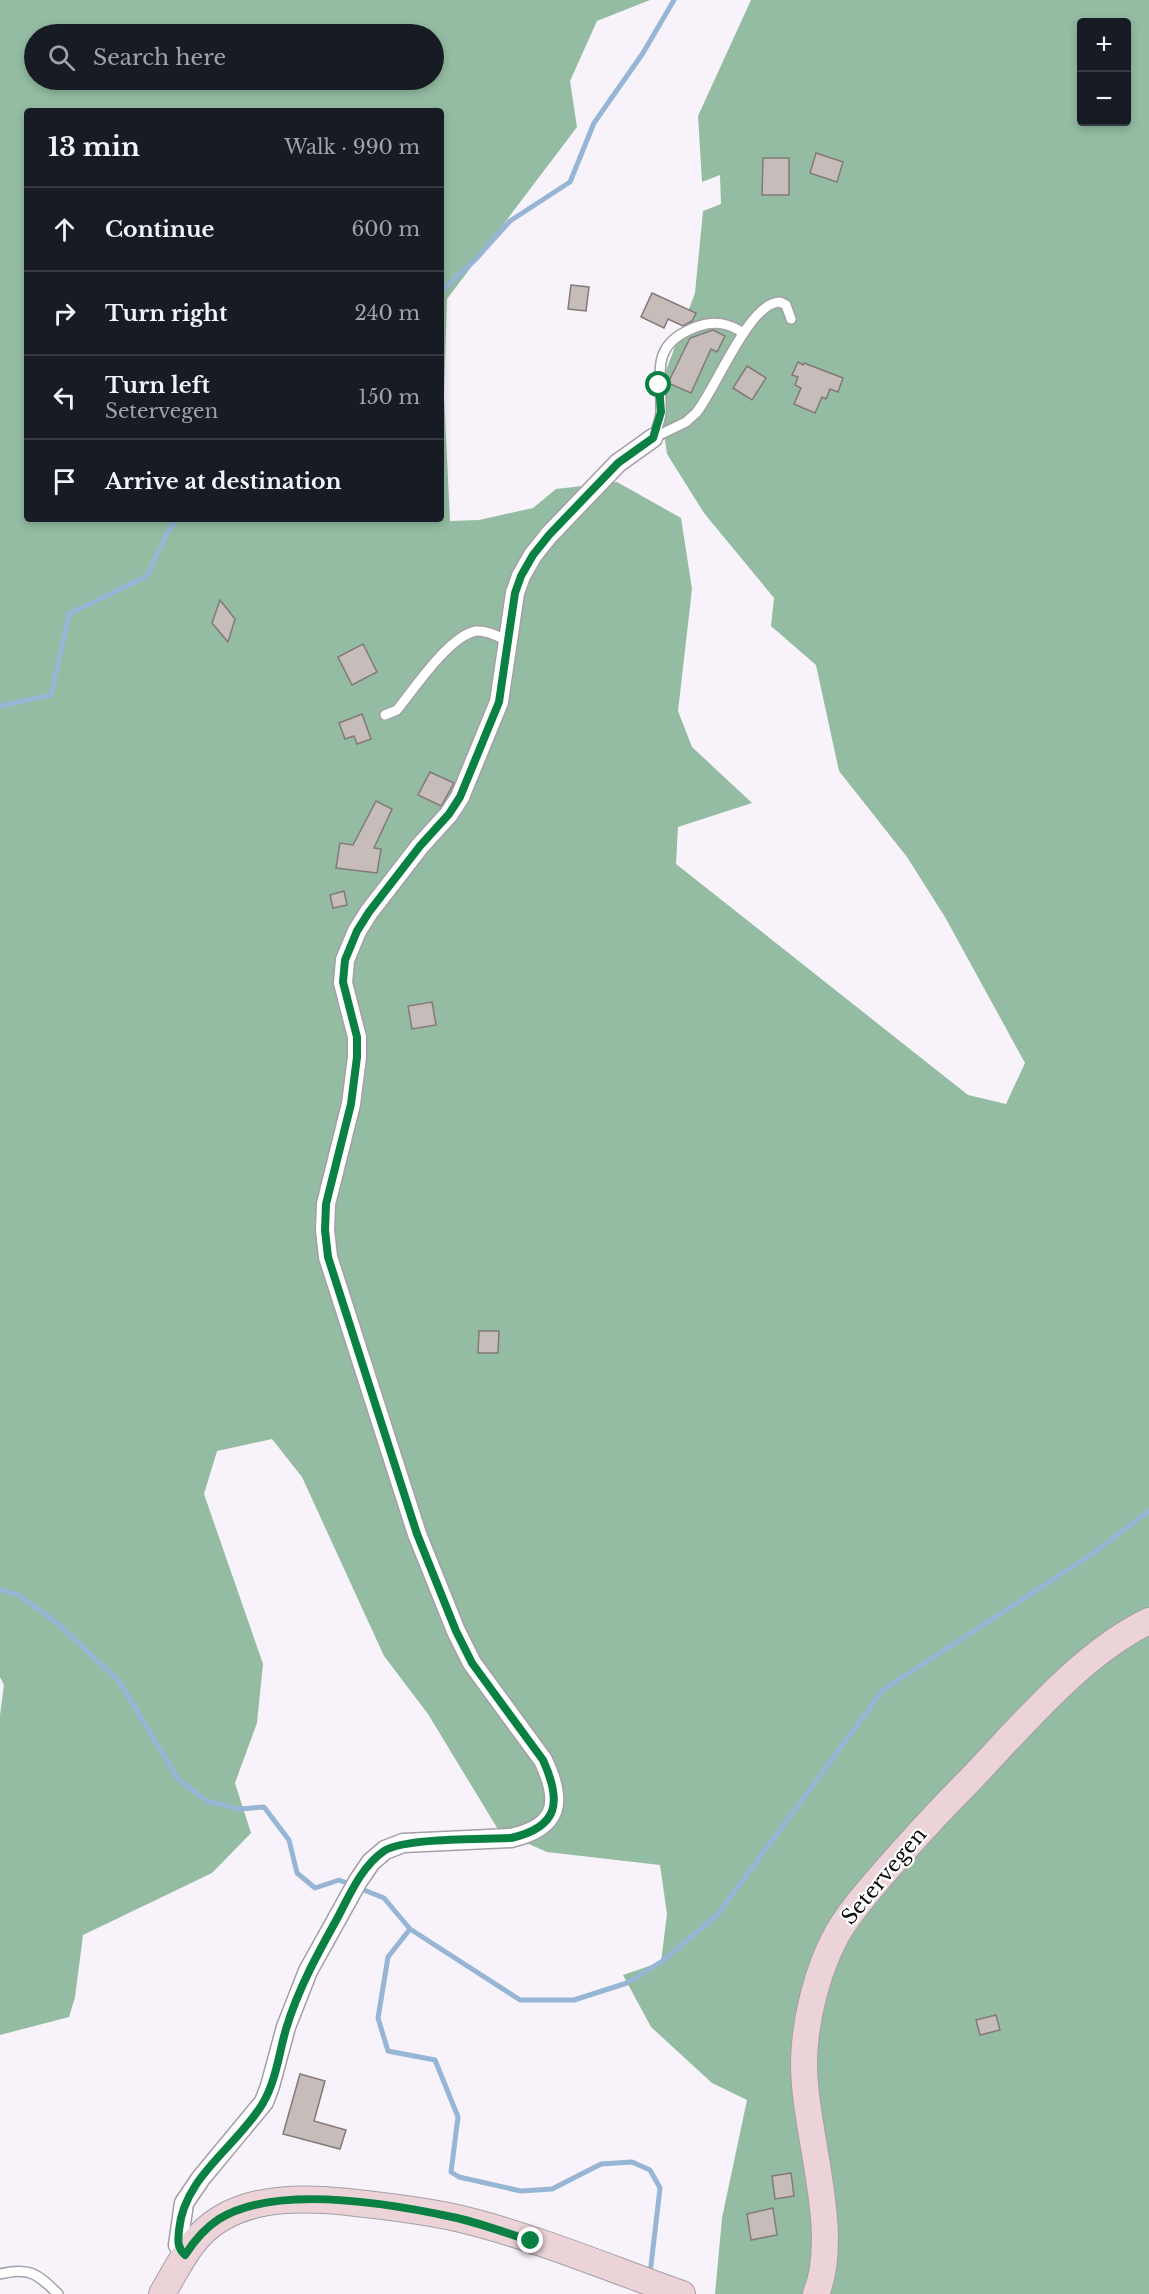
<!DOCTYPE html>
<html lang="en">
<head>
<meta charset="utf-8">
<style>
	:root { --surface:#171b24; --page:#242831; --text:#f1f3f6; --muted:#9ea1a6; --line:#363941 }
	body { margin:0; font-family:"Libre Baskerville",serif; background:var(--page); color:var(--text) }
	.controls { position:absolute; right:18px; top:18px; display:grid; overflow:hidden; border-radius:6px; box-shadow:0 3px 9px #0003 }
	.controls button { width:54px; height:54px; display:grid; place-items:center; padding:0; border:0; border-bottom:2px solid var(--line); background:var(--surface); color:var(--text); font:30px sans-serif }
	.stop { position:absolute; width:18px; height:18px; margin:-14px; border:4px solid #0b8043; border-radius:50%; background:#fff }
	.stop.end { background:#0b8043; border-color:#fff; box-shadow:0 2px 6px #0008 }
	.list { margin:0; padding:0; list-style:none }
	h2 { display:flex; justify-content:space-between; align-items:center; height:78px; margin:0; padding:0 24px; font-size:26px }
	h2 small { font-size:20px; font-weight:400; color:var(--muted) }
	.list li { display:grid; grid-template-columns:39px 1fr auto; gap:18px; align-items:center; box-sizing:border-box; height:84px; padding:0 24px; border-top:2px solid var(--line) }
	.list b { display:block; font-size:22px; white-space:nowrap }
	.list p { margin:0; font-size:20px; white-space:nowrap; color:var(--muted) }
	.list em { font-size:20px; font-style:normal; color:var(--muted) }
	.icon { flex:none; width:33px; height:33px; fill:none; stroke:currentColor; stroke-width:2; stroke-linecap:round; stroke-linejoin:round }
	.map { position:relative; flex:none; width:1149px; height:2294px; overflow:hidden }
	.search { position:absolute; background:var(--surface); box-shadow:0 3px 9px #0003; left:24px; top:24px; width:420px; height:66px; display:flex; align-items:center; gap:15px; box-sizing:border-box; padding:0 21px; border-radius:33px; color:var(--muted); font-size:22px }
	.panel { position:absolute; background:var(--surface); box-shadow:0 3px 9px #0003; left:24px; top:108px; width:420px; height:414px; border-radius:6px }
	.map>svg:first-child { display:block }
</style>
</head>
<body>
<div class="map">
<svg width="1149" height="2294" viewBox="0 0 1149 2294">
	<rect width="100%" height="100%" fill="#f8f2fa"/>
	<path fill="#94bca2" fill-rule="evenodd" d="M0,0H650L597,21L570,81L577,127L447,299L444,395L450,521L479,520L533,508L556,489L617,482L681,518L692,589L678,711L692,747L752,803L678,827L676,864L968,1095L1006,1104L1025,1063L945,917L907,857L839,771L816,665L771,626L774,598L704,513L667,454L658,392L695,293L703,211L721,204L720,175L702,182L698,116L751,0H1149V2294H715L722,2218L747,2100L712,2083L651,2027L623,1975L661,1962L667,1914L660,1865L547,1852L499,1831L428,1714L384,1656L302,1477L272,1439L217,1451L204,1494L263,1664L257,1723L235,1783L251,1833L212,1873L83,1935L75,1997L69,2017L0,2035V1715L4,1685L0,1677ZM1082,22H1126V122H1082ZM34,34H434V80H34ZM27,111H441V519H27Z"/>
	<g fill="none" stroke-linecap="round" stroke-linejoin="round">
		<path stroke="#97b5d5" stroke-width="5" d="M441,291L475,260L510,221L570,182L594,123L643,53L674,0
			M0,706L51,695L69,614L147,576L168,531L178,519
			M0,1590L17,1594L57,1623L119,1681L178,1779L207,1801L239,1809L264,1807L289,1840L297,1873L315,1888L339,1880L384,1898L410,1929L388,1957L378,2018L388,2051L435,2060L458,2117L451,2172L459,2177L521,2191L552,2189L601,2164L632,2162L650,2170L660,2188L650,2274
			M410,1929L520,2000H574L627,1983L664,1960L718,1914L883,1690L1092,1554L1149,1511"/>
	</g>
	<path fill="#c6bcb9" stroke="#837977" stroke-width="1.5" d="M816,153L843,162L837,182L810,173Z
		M763,158H789V195H762Z
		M571,285L589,287L586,311L568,309Z
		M652,293L696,313L692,321L683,326L668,319L664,328L641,317Z
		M713,330L725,336L717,352L711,349L691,393L668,383L690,338Z
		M798,362L803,365L804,363L843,378L838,392L830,389L826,399L822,397L815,413L794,404L801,388L795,385L798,377L792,375Z
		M747,366L766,378L752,400L733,388Z
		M220,600L235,619L228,642L212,623Z
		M363,644L377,672L352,685L338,657Z
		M362,714L371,739L357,744L354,736L345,739L339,723Z
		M430,772L454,783L441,806L418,795Z
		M376,801L392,809L374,848L381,849L377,873L336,868L340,843L353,845Z
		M344,891L347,905L333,908L330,895Z
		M432,1002L436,1025L412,1029L408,1006Z
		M479,1331H499L498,1353H478Z
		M996,2015L1000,2030L980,2035L976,2020Z
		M300,2074L325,2081L314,2121L346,2130L340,2149L283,2134Z
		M791,2173L794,2196L775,2199L772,2176Z
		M773,2208L777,2235L751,2240L747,2214Z"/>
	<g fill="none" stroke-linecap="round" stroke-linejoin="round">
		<g stroke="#a49fa7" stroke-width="12">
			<path id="lane" d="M653,438L686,422L696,413C716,389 749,302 780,302L786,305L791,319
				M653,438C656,430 661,420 661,412C662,372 649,345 696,327C715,320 727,323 744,333
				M385,715L397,710C414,689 449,636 476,631C487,630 499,637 508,641
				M0,2274C29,2267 37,2273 58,2294"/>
		</g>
		<g stroke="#a49fa7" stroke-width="21">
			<path id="street" d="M185,2255L178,2245L184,2203L201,2178L264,2102L270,2086L286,2027L308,1971L358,1881L371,1862L385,1850L403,1843L511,1838C559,1827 563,1802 543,1760L472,1663L456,1631L417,1534L328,1257L325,1230L326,1204L351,1104L357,1057V1037L343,983L345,960L357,931L369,912L420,846L449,814L460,797L499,702L515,593L521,576L533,555L549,535L618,463L653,438"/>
		</g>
		<g stroke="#a49fa7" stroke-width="28">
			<path id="secondary" d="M162,2294C178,2267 192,2235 220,2219C257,2196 306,2198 348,2202C385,2206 421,2210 457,2218C533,2236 608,2268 682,2294
				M816,2294C842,2231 803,2130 804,2061C805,2019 817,1971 837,1934C849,1913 865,1895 881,1876C909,1844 937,1813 967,1783C1020,1728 1080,1654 1149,1621"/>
		</g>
		<use href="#lane" stroke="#fff" stroke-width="9"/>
		<use href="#street" stroke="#fff" stroke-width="18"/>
		<use href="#secondary" stroke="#ebd3d8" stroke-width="26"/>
	</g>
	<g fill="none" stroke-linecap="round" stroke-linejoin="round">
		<path stroke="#0b8043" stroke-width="8" d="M531,2241C507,2233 482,2224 457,2218C393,2204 277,2183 219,2219C205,2228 194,2241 185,2255C177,2247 178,2241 179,2230C184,2176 237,2147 263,2103C276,2081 279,2053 286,2029C298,1989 318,1953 338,1917C350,1894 362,1866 384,1851C403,1838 484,1839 511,1838C559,1827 562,1802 543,1760L472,1663L456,1631L417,1534L328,1257L325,1230L326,1204L351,1104L357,1057V1037L343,982L345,960L357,931L369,912L420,846L449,814L460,797L499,702L515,593L521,576L533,555L549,535L618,463L653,438L661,412L659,385"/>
	</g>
	<g text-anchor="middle" stroke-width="4.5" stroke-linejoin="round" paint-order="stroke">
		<g font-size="21" fill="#0f0d0f" stroke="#fff">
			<text transform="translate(884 1876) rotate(-50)" y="7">Setervegen</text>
		</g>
	</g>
</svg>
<div class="controls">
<button>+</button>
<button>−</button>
</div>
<div class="stop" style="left:659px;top:385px"></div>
<div class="stop end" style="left:531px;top:2241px"></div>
<div class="search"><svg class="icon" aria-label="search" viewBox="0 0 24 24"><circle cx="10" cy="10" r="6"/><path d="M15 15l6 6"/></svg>Search here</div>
<section class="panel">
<h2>13 min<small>Walk · 990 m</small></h2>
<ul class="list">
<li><svg class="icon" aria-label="ahead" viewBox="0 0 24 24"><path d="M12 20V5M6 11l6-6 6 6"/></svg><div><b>Continue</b></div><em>600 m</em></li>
<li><svg class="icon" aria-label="right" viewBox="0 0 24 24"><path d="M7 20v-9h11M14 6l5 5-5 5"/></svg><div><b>Turn right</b></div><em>240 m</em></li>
<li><svg class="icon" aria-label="left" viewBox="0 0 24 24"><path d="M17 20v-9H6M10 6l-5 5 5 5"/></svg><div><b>Turn left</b><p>Setervegen</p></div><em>150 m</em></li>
<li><svg class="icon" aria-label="arrive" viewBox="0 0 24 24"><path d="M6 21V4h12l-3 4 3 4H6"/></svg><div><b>Arrive at destination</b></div></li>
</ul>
</section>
</div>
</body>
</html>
